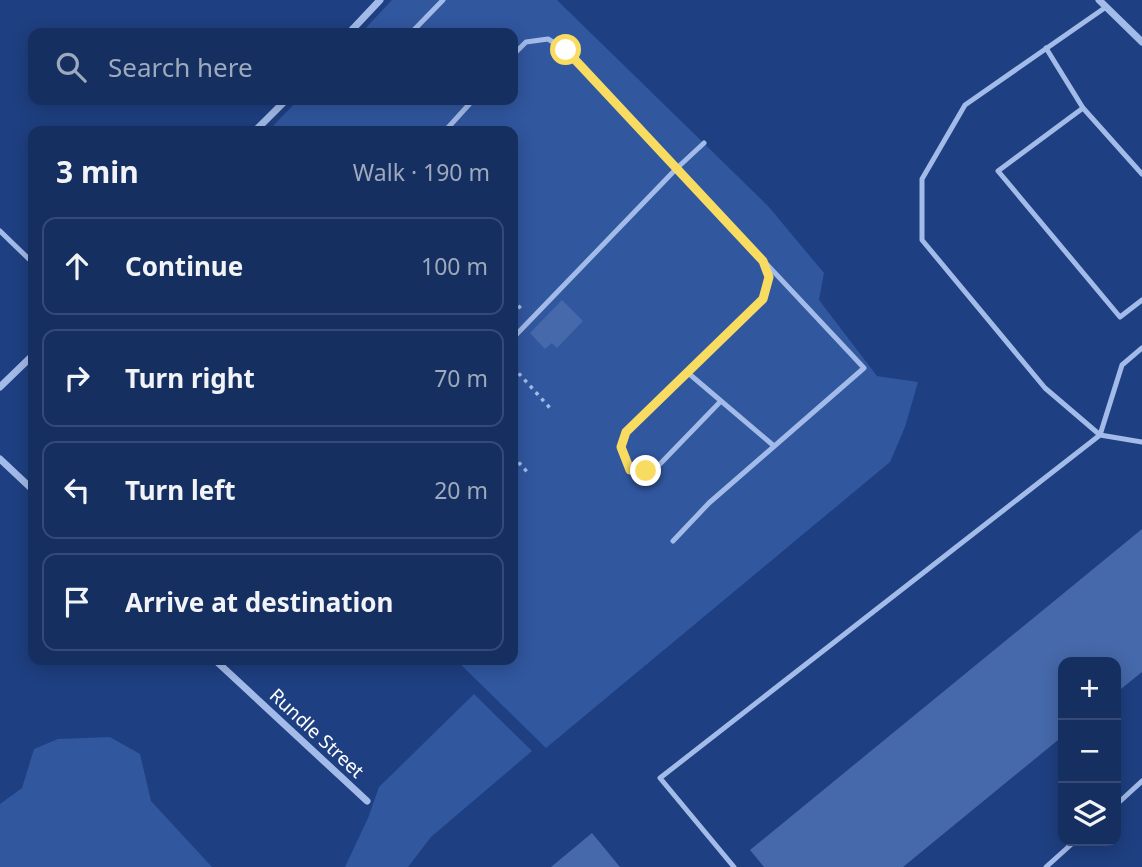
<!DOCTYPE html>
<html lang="en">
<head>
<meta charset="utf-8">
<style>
	:root { --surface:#162f61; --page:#1f3767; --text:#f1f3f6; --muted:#9ea9bd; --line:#354a76 }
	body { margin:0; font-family:"Noto Sans",sans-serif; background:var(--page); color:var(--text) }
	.controls { position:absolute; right:21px; bottom:21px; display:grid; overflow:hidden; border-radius:14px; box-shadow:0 4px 18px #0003 }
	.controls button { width:63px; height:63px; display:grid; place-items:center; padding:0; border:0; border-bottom:2px solid var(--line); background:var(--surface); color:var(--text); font:35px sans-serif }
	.stop { position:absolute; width:21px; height:21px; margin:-16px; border:5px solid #f8dc62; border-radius:50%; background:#fff }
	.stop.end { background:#f8dc62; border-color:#fff; box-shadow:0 2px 7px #0008 }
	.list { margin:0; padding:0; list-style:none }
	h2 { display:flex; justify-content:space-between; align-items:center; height:91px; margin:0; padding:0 28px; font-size:30px }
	h2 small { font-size:23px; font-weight:400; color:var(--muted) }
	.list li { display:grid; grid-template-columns:46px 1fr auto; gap:21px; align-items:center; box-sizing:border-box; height:98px; margin:0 14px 14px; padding:0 14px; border:2px solid var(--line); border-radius:14px }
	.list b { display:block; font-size:26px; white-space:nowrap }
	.list em { font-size:23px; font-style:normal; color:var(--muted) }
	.icon { flex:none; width:38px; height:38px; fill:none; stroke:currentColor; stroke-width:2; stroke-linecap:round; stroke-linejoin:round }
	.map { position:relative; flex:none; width:1142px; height:867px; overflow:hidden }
	.search { position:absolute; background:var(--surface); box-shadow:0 4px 18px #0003; left:28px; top:28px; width:490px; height:77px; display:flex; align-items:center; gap:18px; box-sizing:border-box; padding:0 24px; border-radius:14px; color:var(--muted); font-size:26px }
	.panel { position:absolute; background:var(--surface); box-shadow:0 4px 18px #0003; left:28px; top:126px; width:490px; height:539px; border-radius:14px }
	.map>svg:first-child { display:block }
</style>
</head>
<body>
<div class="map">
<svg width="1142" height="867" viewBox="0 0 1142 867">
	<rect width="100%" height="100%" fill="#1e3f81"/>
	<path fill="#31579f" d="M392,0H557L768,206L824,273L819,300L877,376L918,382L905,427L890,462L546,748L456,660H513V131H268L298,100H513V33H361Z
		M474,694L532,751L431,837L408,867H345L368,818L379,787Z
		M110,737L140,754L151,801L212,867H0V804L22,788L34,749L58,739Z"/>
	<path fill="#4669ab" d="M562,300L583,321L557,348L552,343L545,349L530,333Z
		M1142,529V672L1116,693V662H1063V736L903,867H764L750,850Z
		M592,833L620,867H551Z"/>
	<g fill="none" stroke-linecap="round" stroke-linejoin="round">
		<path stroke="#a3bbe9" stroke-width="3.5" stroke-dasharray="3.5 5" stroke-linecap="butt" d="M513,299L522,310
			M513,367L550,408
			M513,456L529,474"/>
		<path stroke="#a3bbe9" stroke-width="5" d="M1106,7L965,105L922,179V240L1045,388L1100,435L1142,442
			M411,33L443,0
			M1046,48L1083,108L1142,174
			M513,55L526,42L548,39L566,50L864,368L709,503L673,541
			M1083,108L998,171L1120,317L1142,300
			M445,131L473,100
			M0,231L33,263
			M513,338L676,169L704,143
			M687,372L774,446
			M720,402L660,464L646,471L630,470L621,447L626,432L763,299L769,277L764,264
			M1116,805L1142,781
			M734,867L660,778L1100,435L1122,365L1142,348
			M1046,867L1075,841"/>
		<path stroke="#a3bbe9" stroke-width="7" d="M1099,0L1142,42
			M349,33L380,0
			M255,131L286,100
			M0,387L33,355
			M0,459L33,490
			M215,660L367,801"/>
	</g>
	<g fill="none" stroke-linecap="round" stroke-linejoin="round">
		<path stroke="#f8dc62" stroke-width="9" d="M566,50L763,261L769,277L763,299L626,432L621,447L630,470L646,471"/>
	</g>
	<g text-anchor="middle" stroke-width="5" stroke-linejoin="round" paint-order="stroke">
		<g font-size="19" fill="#fff" stroke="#1e3f81">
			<text transform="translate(317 733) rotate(43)" y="7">Rundle Street</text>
		</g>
	</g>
</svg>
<div class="controls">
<button>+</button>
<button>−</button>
<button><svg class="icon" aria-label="layers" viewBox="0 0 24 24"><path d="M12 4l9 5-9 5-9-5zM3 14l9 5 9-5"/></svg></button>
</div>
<div class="stop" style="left:566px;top:50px"></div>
<div class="stop end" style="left:646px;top:471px"></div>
<div class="search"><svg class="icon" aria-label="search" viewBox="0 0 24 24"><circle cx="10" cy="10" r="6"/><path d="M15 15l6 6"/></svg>Search here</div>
<section class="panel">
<h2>3 min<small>Walk · 190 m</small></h2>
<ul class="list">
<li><svg class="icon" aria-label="ahead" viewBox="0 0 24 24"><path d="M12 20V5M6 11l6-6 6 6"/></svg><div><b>Continue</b></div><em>100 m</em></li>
<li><svg class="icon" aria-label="right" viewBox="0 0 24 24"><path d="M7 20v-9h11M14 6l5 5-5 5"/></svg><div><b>Turn right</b></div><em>70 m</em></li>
<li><svg class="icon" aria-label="left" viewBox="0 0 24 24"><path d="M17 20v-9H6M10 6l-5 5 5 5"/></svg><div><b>Turn left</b></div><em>20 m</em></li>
<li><svg class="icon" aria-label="arrive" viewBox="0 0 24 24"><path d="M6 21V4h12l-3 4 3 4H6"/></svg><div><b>Arrive at destination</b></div></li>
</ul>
</section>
</div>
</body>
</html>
